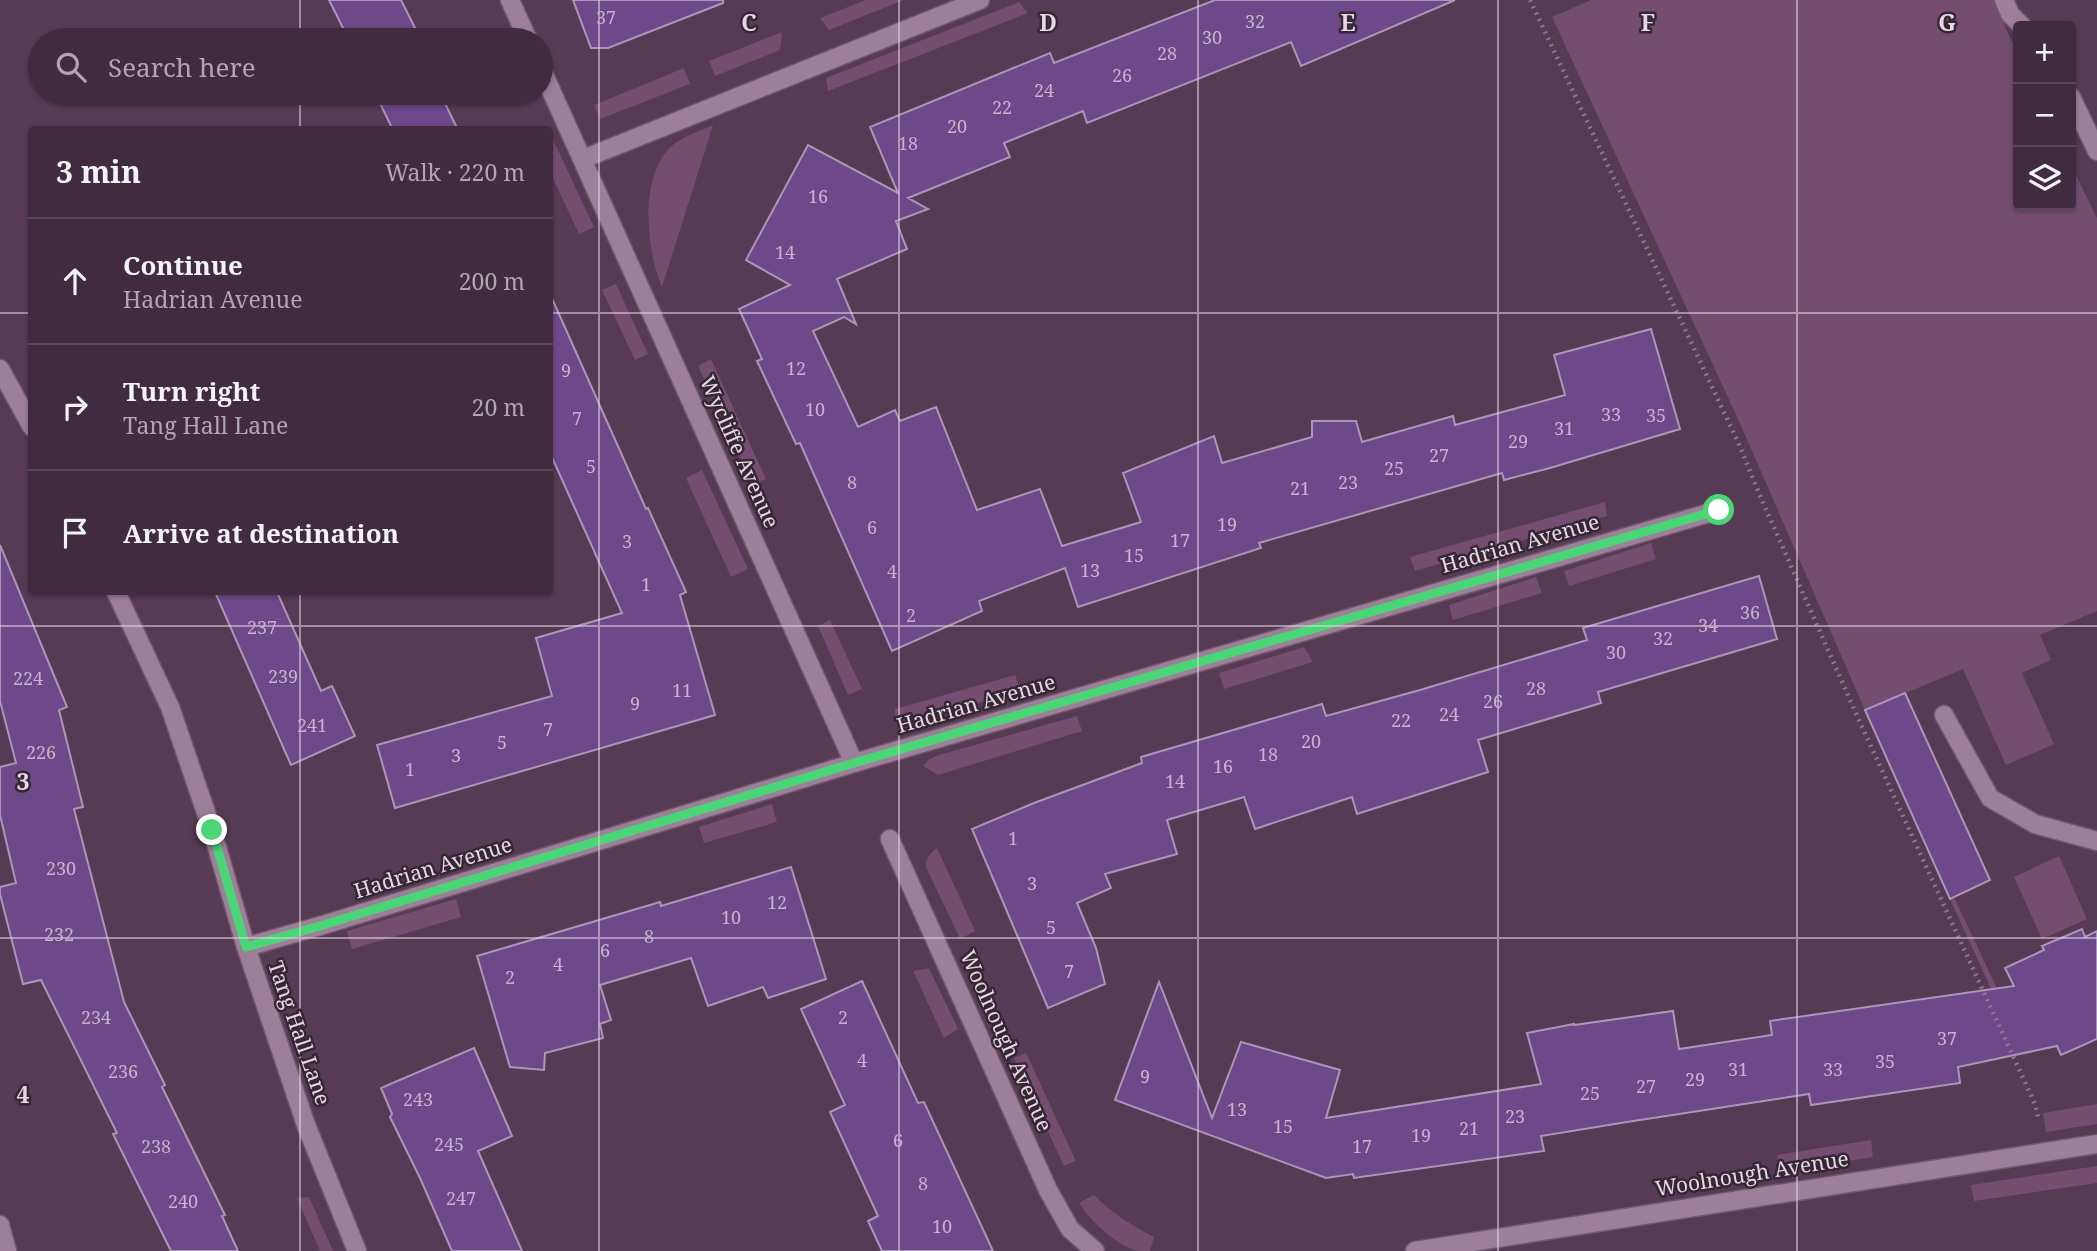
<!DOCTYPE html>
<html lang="en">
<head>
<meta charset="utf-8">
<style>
	:root { --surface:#412c3f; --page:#4c384a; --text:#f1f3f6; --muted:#aea7b0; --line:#5a4859 }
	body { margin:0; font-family:"Noto Serif",serif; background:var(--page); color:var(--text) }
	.controls { position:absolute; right:21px; top:21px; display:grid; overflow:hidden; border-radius:7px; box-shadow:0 2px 5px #0004 }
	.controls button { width:63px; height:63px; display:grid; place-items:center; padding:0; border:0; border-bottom:2px solid var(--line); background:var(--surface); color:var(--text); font:35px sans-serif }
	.stop { position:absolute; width:21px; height:21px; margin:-16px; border:5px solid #4ad677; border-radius:50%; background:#fff }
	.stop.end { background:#4ad677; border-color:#fff; box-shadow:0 2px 7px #0008 }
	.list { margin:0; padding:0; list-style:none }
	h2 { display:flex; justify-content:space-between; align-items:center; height:91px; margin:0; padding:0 28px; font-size:30px }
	h2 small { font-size:23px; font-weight:400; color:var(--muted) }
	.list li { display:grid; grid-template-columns:46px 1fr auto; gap:21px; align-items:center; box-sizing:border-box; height:126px; padding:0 28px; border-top:2px solid var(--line) }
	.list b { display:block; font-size:26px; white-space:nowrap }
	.list p { margin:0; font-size:23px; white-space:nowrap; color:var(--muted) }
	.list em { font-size:23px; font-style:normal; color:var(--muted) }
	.icon { flex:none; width:38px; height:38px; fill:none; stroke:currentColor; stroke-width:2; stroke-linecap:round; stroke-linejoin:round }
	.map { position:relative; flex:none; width:2097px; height:1251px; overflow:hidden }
	.search { position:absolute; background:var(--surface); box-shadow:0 2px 5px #0004; left:28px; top:28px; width:525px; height:77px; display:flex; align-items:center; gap:18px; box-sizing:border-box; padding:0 24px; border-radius:38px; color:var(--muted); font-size:26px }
	.panel { position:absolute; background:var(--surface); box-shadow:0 2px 5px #0004; left:28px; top:126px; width:525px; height:469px; border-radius:7px }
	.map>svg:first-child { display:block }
</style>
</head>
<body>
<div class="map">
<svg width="2097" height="1251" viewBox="0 0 2097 1251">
	<rect width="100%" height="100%" fill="#573b54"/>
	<path fill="#754d71" d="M866,0H904L829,30L820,18Z
		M1591,0H1993L2018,55V205H2071V165L2097,218V611L2040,635L2051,660L2022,673L2054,744L2006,765L1963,669L1865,710L1738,419L1552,17Z
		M1019,2L1028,13L828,91L826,78Z
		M782,32L780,50L715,76L709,61Z
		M684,68L690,84L600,119L594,105Z
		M713,125L662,287C646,250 638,173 674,144C685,136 699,131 713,125Z
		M550,133L594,227L579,234L550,172Z
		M616,284L648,354L635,360L602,290Z
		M711,359L766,479L752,485L698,366Z
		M702,470L748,569L731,577L686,478Z
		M1605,502L1607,516L1415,571L1410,557Z
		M1651,543L1656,559L1569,586L1564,571Z
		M1536,577L1542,593L1453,620L1449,605Z
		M830,620L862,689L848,695L818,626Z
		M1304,647L1313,662L1224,689L1219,673Z
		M1015,675L1021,690L913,722L896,724L895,709Z
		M1077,716L1082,731L938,775L923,766L930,759L939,755Z
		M772,804L777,822L704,843L699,827Z
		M937,848L975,931L960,939L926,867C926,857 930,854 937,848Z
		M2059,856L2087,919L2042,939L2014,877Z
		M1954,897L1999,993L2009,1028L1950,899Z
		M456,899L461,917L352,949L347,931Z
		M929,968L958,1029L944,1038L913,971Z
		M1026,1053L1076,1161L1064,1166L1014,1058Z
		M2097,1104V1124L2046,1132L2043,1113Z
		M1871,1140L1873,1157L1780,1172L1777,1155Z
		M2097,1166V1183L1974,1201L1971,1185Z
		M1094,1195C1112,1213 1132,1226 1154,1237L1150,1251C1145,1251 1138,1251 1134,1250C1113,1242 1091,1221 1079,1203Z
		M309,1197L333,1251H320L297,1198Z"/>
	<path fill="#6e4888" stroke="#aa96b8" stroke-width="2" d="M329,0H401L421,40H349Z
		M573,0H723V3L608,48H591Z
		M1215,0H1455L1301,66L1291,42L1087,123L1083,111L1004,143L1010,157L908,198L928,209L896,221L907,249L837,279L856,324L844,317L813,331L858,427L895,410L900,421L936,407L977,510L1040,489L1062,546L1141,522L1123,473L1214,436L1222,463L1312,437V421H1356L1362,442L1453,416L1455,425L1565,395L1554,355L1651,329L1680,429L1550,468L1504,480L1502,473L1259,543L1261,548L1078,607L1065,568L979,601L982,611L892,651L800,443L796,444L757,361L762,359L739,309L790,285L746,260L808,145L898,193L870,127L1050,53L1054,63Z
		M375,93H440L458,130H393Z
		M550,294L646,509L648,508L686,592L680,595L715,715L395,808L377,745L552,696L536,638L622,613L550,453Z
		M0,545L67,707L59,710L83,807L74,809L124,1002L165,1085L162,1087L225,1215L222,1216L238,1251H171L113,1134L117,1133L41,980L23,984L0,894V887L16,883L0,815V767L16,763L0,701Z
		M1759,576L1777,639L1598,692L1601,703L1478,740L1488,772L1357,814L1352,797L1255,829L1244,797L1167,820L1177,854L1105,874L1111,888L1077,903L1096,948L1105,984L1048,1008L972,829L1034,803L1142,763L1141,757L1322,704L1326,716L1420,690L1587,640L1583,628Z
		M215,592H277L321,691L332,686L355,736L291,765Z
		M1905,693L1990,880L1950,899L1865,710Z
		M791,867L826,979L768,998L763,987L708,1006L691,958L600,985L611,1020L600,1024L603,1038L545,1053L544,1070L510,1067L477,956L660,902L661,906Z
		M2082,929L2085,937L2097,931V1039L2061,1055L2057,1046L1958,1067L1960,1083L1811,1105L1809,1094L1627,1122L1541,1136L1544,1151L1354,1178L1353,1174L1326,1178L1115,1100L1159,982L1212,1118L1241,1042L1340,1070L1326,1118L1541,1084L1527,1033L1574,1024V1025L1673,1011L1679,1049L1772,1035L1770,1021L2014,986L2005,968L2044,950L2042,946Z
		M862,981L918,1103L924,1102L993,1251H882L868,1221L878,1216L830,1112L845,1105L801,1009Z
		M474,1048L512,1136L478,1151L522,1251H452L420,1178L390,1117L392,1114L381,1088Z"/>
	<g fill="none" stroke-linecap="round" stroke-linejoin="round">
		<g stroke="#6f586c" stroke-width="21">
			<path id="lane" d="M2004,0L2010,14L2022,26
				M2071,97L2097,151
				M1944,715L1990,798L2035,824L2097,841
				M0,1225L7,1251"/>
		</g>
		<g stroke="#6f586c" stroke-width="21">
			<path id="street" d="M510,0L528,40
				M541,68L854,763
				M583,159L980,0
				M890,839L1048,1190L1070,1229L1095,1251
				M246,947L323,925L854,763L1719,510
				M1415,1251L2097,1144"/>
		</g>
		<g stroke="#6f586c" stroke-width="21">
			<path id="secondary" d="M0,369L32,427
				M116,592L170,707L212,830L246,947L306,1125L357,1251"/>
		</g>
		<path stroke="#8e768b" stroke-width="4.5" stroke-dasharray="2 5" stroke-linecap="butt" d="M1530,0L1738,442L1761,498L1858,718L2035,1104L2038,1117"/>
		<use href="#lane" stroke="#9e7f9a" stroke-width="18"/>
		<use href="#street" stroke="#9e7f9a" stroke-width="18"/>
		<use href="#secondary" stroke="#9e7f9a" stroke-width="18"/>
	</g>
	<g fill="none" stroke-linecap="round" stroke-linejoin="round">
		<path stroke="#4ad677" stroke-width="9" d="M212,830L246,947L323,925L854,763L1719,510"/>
	</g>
	<path fill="none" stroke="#e7d6e4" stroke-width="2" stroke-opacity="0.55" d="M300,0V40M599,0V1251M899,0V1251M1198,0V1251M1498,0V1251M1797,0V1251M300,93V130M0,313H32M550,313H2097M300,592V1251M0,626H2097M0,938H2097"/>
	<g text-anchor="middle" stroke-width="5" stroke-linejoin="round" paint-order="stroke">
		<g font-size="18" fill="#c9b2cd">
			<text x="606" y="24">37</text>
			<text x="1255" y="28">32</text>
			<text x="1212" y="44">30</text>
			<text x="1167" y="60">28</text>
			<text x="1122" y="82">26</text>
			<text x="1044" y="97">24</text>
			<text x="1002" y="114">22</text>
			<text x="957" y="133">20</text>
			<text x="908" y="150">18</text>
			<text x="818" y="203">16</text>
			<text x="785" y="259">14</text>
			<text x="796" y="375">12</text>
			<text x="566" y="377">9</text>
			<text x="815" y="416">10</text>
			<text x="1611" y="421">33</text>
			<text x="1656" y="422">35</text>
			<text x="577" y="425">7</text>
			<text x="1564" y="435">31</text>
			<text x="1518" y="448">29</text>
			<text x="1439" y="462">27</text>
			<text x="591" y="473">5</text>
			<text x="1394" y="475">25</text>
			<text x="852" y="489">8</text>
			<text x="1348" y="489">23</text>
			<text x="1300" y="495">21</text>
			<text x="1227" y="531">19</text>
			<text x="872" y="534">6</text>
			<text x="1180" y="547">17</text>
			<text x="627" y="548">3</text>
			<text x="1134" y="562">15</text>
			<text x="1090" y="577">13</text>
			<text x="892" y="578">4</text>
			<text x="646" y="591">1</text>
			<text x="1750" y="619">36</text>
			<text x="911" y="622">2</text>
			<text x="1708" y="632">34</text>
			<text x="262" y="634">237</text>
			<text x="1663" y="645">32</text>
			<text x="1616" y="659">30</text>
			<text x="283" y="683">239</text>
			<text x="28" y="685">224</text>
			<text x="1536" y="695">28</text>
			<text x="682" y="697">11</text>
			<text x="1493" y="708">26</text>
			<text x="635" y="710">9</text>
			<text x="1449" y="721">24</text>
			<text x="1401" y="727">22</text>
			<text x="312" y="732">241</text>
			<text x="548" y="736">7</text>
			<text x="1311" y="748">20</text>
			<text x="502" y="749">5</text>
			<text x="41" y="759">226</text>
			<text x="1268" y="761">18</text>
			<text x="456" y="762">3</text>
			<text x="1223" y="773">16</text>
			<text x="410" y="776">1</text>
			<text x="1175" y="788">14</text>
			<text x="1013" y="845">1</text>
			<text x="61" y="875">230</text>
			<text x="1032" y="890">3</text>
			<text x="777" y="909">12</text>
			<text x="731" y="924">10</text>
			<text x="1051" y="934">5</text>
			<text x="59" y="941">232</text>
			<text x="649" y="943">8</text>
			<text x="605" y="957">6</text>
			<text x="558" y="971">4</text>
			<text x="1069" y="978">7</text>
			<text x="510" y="984">2</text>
			<text x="96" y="1024">234</text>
			<text x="843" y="1024">2</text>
			<text x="1947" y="1045">37</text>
			<text x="862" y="1067">4</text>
			<text x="1885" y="1068">35</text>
			<text x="1738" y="1076">31</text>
			<text x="1833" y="1076">33</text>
			<text x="123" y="1078">236</text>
			<text x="1145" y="1083">9</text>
			<text x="1695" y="1086">29</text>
			<text x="1646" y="1093">27</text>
			<text x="1590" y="1100">25</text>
			<text x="418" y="1106">243</text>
			<text x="1237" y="1116">13</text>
			<text x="1515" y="1123">23</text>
			<text x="1283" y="1133">15</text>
			<text x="1469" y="1135">21</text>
			<text x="1421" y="1142">19</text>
			<text x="898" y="1147">6</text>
			<text x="449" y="1151">245</text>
			<text x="156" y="1153">238</text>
			<text x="1362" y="1153">17</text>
			<text x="923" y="1190">8</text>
			<text x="461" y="1205">247</text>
			<text x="183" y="1208">240</text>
			<text x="942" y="1233">10</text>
		</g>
		<g font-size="21" fill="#e7d6e4" stroke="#342833">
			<text transform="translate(739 452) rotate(66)" y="7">Wycliffe Avenue</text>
			<text transform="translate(1520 544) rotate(-16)" y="7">Hadrian Avenue</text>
			<text transform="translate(976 704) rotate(-16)" y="7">Hadrian Avenue</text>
			<text transform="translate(433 868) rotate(-17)" y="7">Hadrian Avenue</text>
			<text transform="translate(299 1033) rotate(71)" y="7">Tang Hall Lane</text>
			<text transform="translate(1006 1041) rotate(66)" y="7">Woolnough Avenue</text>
			<text transform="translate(1752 1174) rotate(-9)" y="7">Woolnough Avenue</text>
		</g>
	</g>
	<g font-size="23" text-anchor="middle" font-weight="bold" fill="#e7d6e4" stroke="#342833" stroke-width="5" stroke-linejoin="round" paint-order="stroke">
		<text x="749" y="31">C</text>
		<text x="1048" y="31">D</text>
		<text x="1348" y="31">E</text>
		<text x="1648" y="31">F</text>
		<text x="1947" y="31">G</text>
		<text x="23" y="790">3</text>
		<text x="23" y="1103">4</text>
	</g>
</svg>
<div class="controls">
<button>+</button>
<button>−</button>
<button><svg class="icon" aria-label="layers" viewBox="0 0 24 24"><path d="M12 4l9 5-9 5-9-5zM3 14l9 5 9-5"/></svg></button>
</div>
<div class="stop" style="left:1719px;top:510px"></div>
<div class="stop end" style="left:212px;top:830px"></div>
<div class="search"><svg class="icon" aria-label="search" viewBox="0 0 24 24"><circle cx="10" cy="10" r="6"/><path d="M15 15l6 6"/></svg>Search here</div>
<section class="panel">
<h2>3 min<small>Walk · 220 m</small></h2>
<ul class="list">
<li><svg class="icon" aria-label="ahead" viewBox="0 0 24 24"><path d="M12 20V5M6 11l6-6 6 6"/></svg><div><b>Continue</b><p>Hadrian Avenue</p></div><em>200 m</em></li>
<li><svg class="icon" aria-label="right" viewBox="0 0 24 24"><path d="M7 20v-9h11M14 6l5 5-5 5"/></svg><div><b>Turn right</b><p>Tang Hall Lane</p></div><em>20 m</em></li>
<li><svg class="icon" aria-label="arrive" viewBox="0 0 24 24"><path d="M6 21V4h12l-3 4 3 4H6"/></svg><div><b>Arrive at destination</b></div></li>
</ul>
</section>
</div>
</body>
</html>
